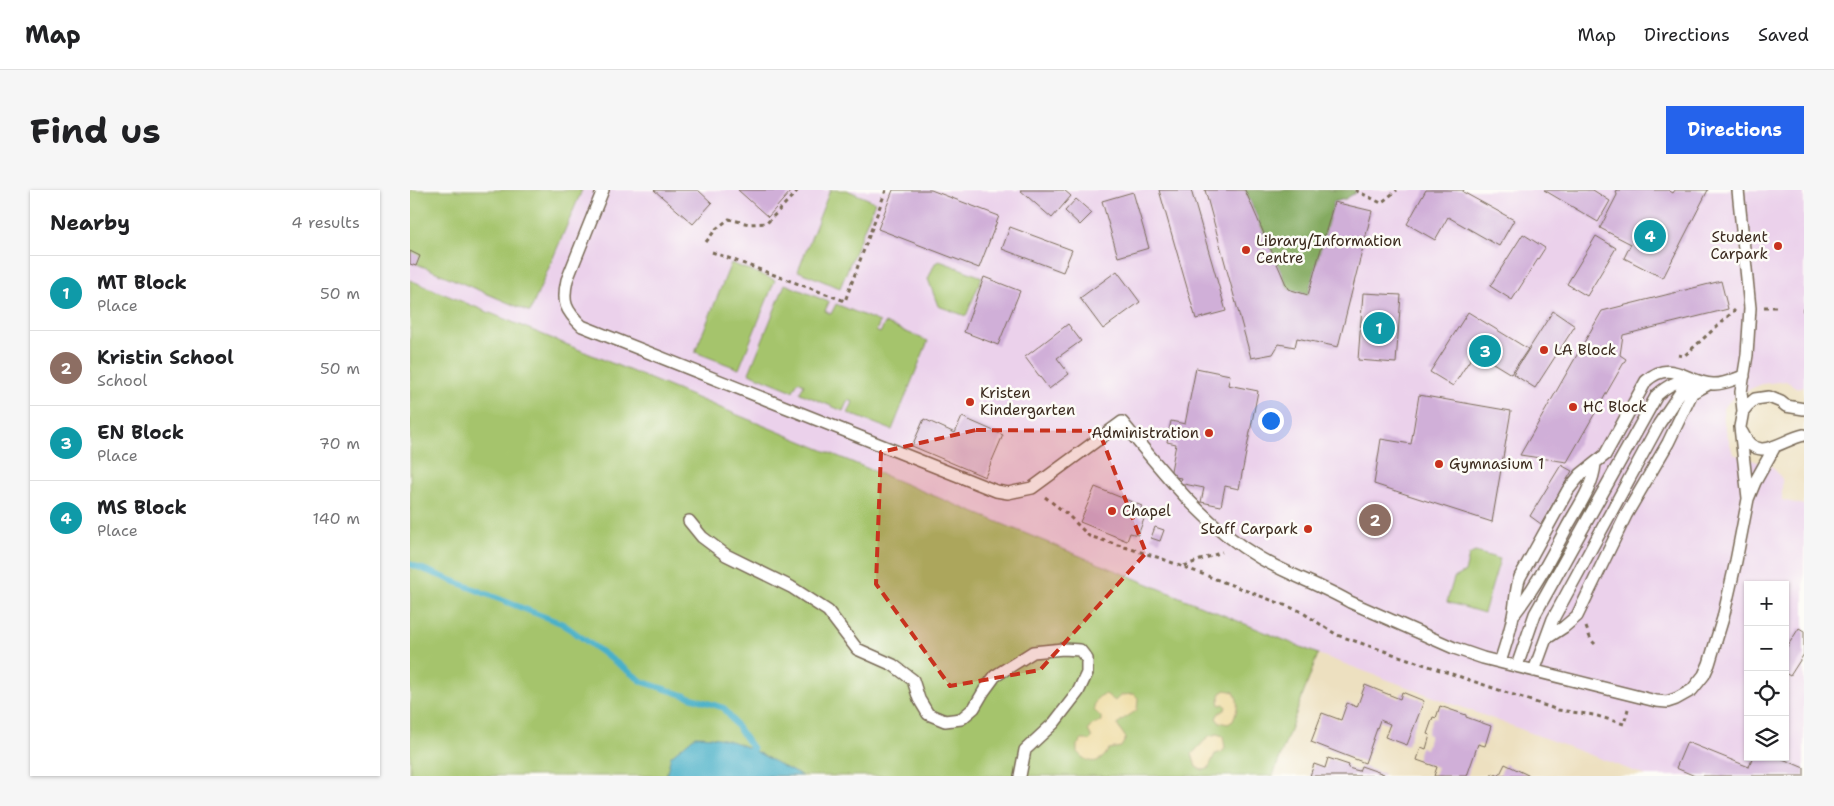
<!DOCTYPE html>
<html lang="en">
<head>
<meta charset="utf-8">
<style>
	:root { --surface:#fff; --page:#f6f6f6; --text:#202124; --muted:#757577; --line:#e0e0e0; --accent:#2563eb }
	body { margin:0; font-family:"Shantell Sans",sans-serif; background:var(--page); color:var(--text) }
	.controls { position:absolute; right:15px; bottom:15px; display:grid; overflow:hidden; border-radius:0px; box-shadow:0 1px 4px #0004 }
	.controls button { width:45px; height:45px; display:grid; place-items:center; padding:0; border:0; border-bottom:1px solid var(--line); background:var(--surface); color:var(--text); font:25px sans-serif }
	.you { position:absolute; left:860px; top:230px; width:18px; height:18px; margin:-12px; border:4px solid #fff; border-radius:50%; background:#1a73e8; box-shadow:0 0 0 8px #1a73e833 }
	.badge { display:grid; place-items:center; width:32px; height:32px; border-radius:50%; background:var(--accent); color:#fff; font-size:16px; font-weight:700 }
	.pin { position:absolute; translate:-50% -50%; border:2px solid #fff; box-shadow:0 1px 5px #0006 }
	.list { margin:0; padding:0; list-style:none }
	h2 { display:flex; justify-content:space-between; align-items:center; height:65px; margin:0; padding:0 20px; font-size:21px }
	h2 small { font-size:16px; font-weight:400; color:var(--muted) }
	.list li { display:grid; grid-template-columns:32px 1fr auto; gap:15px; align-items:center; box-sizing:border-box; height:75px; padding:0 20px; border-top:1px solid var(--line) }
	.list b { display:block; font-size:19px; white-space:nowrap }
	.list p { margin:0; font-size:16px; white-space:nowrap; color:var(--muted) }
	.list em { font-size:16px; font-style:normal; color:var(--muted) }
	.icon { flex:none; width:28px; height:28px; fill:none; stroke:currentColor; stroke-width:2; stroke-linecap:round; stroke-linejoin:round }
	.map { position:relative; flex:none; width:1394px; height:586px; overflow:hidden; border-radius:0px }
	header { display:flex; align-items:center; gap:30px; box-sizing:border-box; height:70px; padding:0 25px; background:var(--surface); border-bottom:1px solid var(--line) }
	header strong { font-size:24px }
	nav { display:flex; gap:28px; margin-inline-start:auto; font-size:18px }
	.intro { display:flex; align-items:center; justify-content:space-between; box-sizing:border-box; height:120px; padding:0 30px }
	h1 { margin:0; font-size:35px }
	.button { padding:12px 22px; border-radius:0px; background:var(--accent); color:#fff; font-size:18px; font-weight:700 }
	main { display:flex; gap:30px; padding:0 30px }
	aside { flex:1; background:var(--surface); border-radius:0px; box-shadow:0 1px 4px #0004 }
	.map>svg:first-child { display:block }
</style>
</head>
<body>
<header>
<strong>Map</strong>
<nav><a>Map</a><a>Directions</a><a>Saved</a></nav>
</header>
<div class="intro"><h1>Find us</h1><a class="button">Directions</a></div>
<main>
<aside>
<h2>Nearby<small>4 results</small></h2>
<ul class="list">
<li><span class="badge" style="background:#0f9aa8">1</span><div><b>MT Block</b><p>Place</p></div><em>50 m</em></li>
<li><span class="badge" style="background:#8d6e63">2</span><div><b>Kristin School</b><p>School</p></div><em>50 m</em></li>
<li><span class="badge" style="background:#0f9aa8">3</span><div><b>EN Block</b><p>Place</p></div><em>70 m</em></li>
<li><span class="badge" style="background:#0f9aa8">4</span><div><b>MS Block</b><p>Place</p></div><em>140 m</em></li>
</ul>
</aside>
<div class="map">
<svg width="1394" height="586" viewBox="0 0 1394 586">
	<rect width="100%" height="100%" fill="#fdfcf7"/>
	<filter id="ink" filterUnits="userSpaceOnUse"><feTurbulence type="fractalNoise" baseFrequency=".02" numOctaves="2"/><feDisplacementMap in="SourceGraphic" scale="10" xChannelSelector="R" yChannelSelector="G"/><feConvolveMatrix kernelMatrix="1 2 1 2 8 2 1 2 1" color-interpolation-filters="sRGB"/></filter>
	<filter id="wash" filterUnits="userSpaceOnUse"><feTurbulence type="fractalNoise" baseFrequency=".0096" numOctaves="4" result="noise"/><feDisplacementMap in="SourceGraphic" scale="20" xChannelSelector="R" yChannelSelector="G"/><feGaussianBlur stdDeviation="1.12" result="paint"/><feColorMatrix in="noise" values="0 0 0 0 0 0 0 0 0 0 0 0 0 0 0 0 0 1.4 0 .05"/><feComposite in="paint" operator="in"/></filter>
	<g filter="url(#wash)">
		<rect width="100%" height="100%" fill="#ede0c0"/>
		<path fill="#ebd1eb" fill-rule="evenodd" d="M0,0H1394V197L1387,198L1376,191L1352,194L1326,205L1313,218L1314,233L1323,264L1363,277L1372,289V310L1394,315V586H1237L908,464L0,90ZM1338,395H1375V567H1338Z"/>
		<path fill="#a5c46c" stroke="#707745" d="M0,0H172L120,122L0,71Z
			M420,0H437L465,12L430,98L388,81Z
			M530,71L572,87L556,126L528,116L518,89L525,73Z
			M321,73L365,90L329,179L285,162Z
			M0,90L908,464L863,586H0Z
			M375,94L419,112L415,121L421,124L426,114L470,132L466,141L470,143L475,133L518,151L482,240L438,223L443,212L438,210L433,221L390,203L394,194L388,191L383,201L339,183Z
			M1065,362L1090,369L1074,423L1037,412L1044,388L1055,382L1059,365Z"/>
		<path fill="#84aa60" stroke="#606a3f" d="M835,0H943L947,2L935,9L924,12L898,105L878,99Z"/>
		<path fill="#eeda9e" stroke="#94825e" d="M816,500L824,502C830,512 827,521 823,531L818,534L809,532L806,528L809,523L815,520L816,516L814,514L810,515L809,510L811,503Z
			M696,504L705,511L711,505L724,504L728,508L727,520C721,525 711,529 707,535L716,548L711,557L699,559C691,574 679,576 667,562V555L672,550H680L682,548L678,540L682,535L691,531V527L684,520C684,511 687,506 696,504Z
			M807,544L813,546L815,558L812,562L805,564L798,579L793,580L786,577L782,564L799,546Z"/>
		<path fill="#49b0c8" stroke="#426d73" d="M285,546C331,546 353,568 392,586H256L261,566Z"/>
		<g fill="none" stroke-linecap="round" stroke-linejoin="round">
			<path stroke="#49b0c8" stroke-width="6" d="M0,374L153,434L233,492L314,518L343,559"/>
		</g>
		<g id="blocks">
			<path fill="#d0afd8" d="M244,0H288L302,13L283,34Z
				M328,0H377L380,2L358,27Z
				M483,0H521L589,26L569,78L468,39Z
				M610,0H654L661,6L642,28Z
				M749,0H781L816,121L786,129Z
				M795,0H835L878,99L898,105L924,12L962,21L928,157L887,148L885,157L869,154L863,164L841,168Z
				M1016,0H1054L1053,2L1104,30L1089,56L1038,27L1025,50L997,34Z
				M1134,0H1183L1200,11L1188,32Z
				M1206,0H1258L1263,3L1265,0H1298L1253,88L1214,68L1221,54L1190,38L1207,5Z
				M723,2L739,58L708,67L692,11Z
				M666,9L682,23L670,35L655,21Z
				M600,37L662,60L653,82L592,59Z
				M1113,44L1135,58L1102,110L1080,96Z
				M1186,46L1206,58L1177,106L1157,94Z
				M0,61L10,66L6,76L0,74Z
				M707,81L730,112L693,139L670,108Z
				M574,87L610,101L588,155L554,142Z
				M1311,91L1318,119L1213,145L1210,165L1216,169L1157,272L1110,265L1192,121Z
				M953,103L991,105L986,173L948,170Z
				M1143,121L1165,136L1125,198L1103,184Z
				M1058,122L1118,159L1101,184L1065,162L1043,196L1020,182Z
				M658,134L671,151L647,168L659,184L639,199L615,167Z
				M786,178L820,185L818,195L848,201L829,299L815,296L811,316L791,312L794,298L769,293L771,288L760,286L766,254L757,252L761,231L775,234Z
				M1009,205L1101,221L1082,332L964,294L971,249L1001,254Z
				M552,227L593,245L575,287L502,256L514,229L545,243Z
				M1151,275L1162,281L1131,334L1120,326Z
				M685,297L732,316L728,326L734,329L728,345L720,343L717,351L670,332Z
				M745,337L754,340L750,351L741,348Z
				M1389,438L1394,441V464L1380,486L1375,483V460Z
				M955,495L990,509L992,502L1014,511L997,555L975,547L980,534L970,530L955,573L901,552L912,523L931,530L937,513L947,517Z
				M1030,516L1056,525V527L1081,536L1075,556L1068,554L1057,586H1024L1027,577L1007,570L1011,557L1016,559L1020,545L1017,544L1023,527L1026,528Z
				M1277,552L1339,577L1343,567H1368L1394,578V586H1285L1266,578Z
				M918,568L939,575L938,578L949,581L951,576L974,584L973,586H900L904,574L915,578Z
				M1095,574L1120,586H1081L1083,583L1089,586Z"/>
		</g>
	</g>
	<g filter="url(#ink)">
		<use href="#blocks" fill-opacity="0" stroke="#796a57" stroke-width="1"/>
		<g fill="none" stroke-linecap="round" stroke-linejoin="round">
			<g stroke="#796a57" stroke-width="14">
				<path id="lane" d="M193,0L157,90C152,112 155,120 172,136L586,301L598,303L622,298L712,232C753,282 793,335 850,368C879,385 911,395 940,412L1044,458L1073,468L1246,511L1257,512L1266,509L1282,500L1294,485L1299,474L1313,428L1326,371L1338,309L1345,292L1364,258
					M1328,0L1340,118L1337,165L1331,202L1333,221
					M1332,242C1347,276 1372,249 1394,245
					M1338,308L1330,237L1333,221L1338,215L1345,209L1359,207L1371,212L1376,216L1394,219
					M279,331L292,347L316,365L381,397L418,421L447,459L483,475L503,490L509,509L518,524L535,531L551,529L564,518L574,501L585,486L623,462L653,459L670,460L677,469V483L668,502L644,533L615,560L610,586
					M1105,423C1126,396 1141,367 1157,337C1168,317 1183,297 1185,274
					M1137,448L1154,437L1167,426L1216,325L1258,253L1282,203L1297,195
					M1090,472C1095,457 1100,442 1103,426C1106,413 1105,399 1110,387L1158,300L1171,284L1195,265L1236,191C1262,168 1276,193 1303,194C1313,195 1324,189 1334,186
					M1107,476L1125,424L1247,205C1258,195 1267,191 1281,189
					M1124,481L1143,429L1249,234L1272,200L1281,193L1287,192"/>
			</g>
			<path stroke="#796a57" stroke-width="3" stroke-dasharray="4 4" stroke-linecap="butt" d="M945,0L971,13L987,0
				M296,52L306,39L319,29L339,34L357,33L388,0
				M302,62L435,111L476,0
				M1354,117H1368
				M1392,120H1394
				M1268,165L1274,166L1325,120
				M635,307L657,324L679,346L750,368L890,421L927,445L1148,520L1184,525L1214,534L1218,519
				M774,376L812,362
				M1176,437L1181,450L1185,454"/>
			<use href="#lane" stroke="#fff" stroke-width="11"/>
		</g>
	</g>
	<path fill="#c8321e" fill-opacity="0.2" stroke="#c8321e" stroke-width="4" stroke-dasharray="10 6" stroke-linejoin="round" d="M566,240L689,241L736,363L630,480L540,496L466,394L471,262Z"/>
	<g fill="#c8321e" stroke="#fdfcf7" stroke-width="2">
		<circle cx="1368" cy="56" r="5"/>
		<circle cx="836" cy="60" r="5"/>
		<circle cx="1134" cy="160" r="5"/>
		<circle cx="560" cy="212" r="5"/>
		<circle cx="1163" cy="217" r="5"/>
		<circle cx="799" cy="243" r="5"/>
		<circle cx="1029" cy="274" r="5"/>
		<circle cx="702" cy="321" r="5"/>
		<circle cx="898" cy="339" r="5"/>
	</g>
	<g text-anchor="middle" stroke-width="5" stroke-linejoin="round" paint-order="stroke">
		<g font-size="15" fill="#3b2a1e" stroke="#fdfcf7" text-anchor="start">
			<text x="1358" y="52" text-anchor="end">Student<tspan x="1358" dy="17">Carpark</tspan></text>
			<text x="846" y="56">Library/Information<tspan x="846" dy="17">Centre</tspan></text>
			<text x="1144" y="165">LA Block</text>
			<text x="570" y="208">Kristen<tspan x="570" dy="17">Kindergarten</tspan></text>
			<text x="1173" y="222">HC Block</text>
			<text x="789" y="248" text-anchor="end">Administration</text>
			<text x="1039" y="279">Gymnasium 1</text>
			<text x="712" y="326">Chapel</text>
			<text x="888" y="344" text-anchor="end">Staff Carpark</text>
		</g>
	</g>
</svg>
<div class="controls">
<button>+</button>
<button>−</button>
<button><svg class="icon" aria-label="locate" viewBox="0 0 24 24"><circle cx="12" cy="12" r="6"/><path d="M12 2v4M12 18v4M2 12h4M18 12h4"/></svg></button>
<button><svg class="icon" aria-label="layers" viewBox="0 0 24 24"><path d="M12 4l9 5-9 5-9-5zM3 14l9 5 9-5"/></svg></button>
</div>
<div class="you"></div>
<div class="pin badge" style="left:969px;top:138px;background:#0f9aa8">1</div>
<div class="pin badge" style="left:965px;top:330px;background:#8d6e63">2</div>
<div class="pin badge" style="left:1075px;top:161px;background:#0f9aa8">3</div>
<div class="pin badge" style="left:1240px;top:46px;background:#0f9aa8">4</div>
</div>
</main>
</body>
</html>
